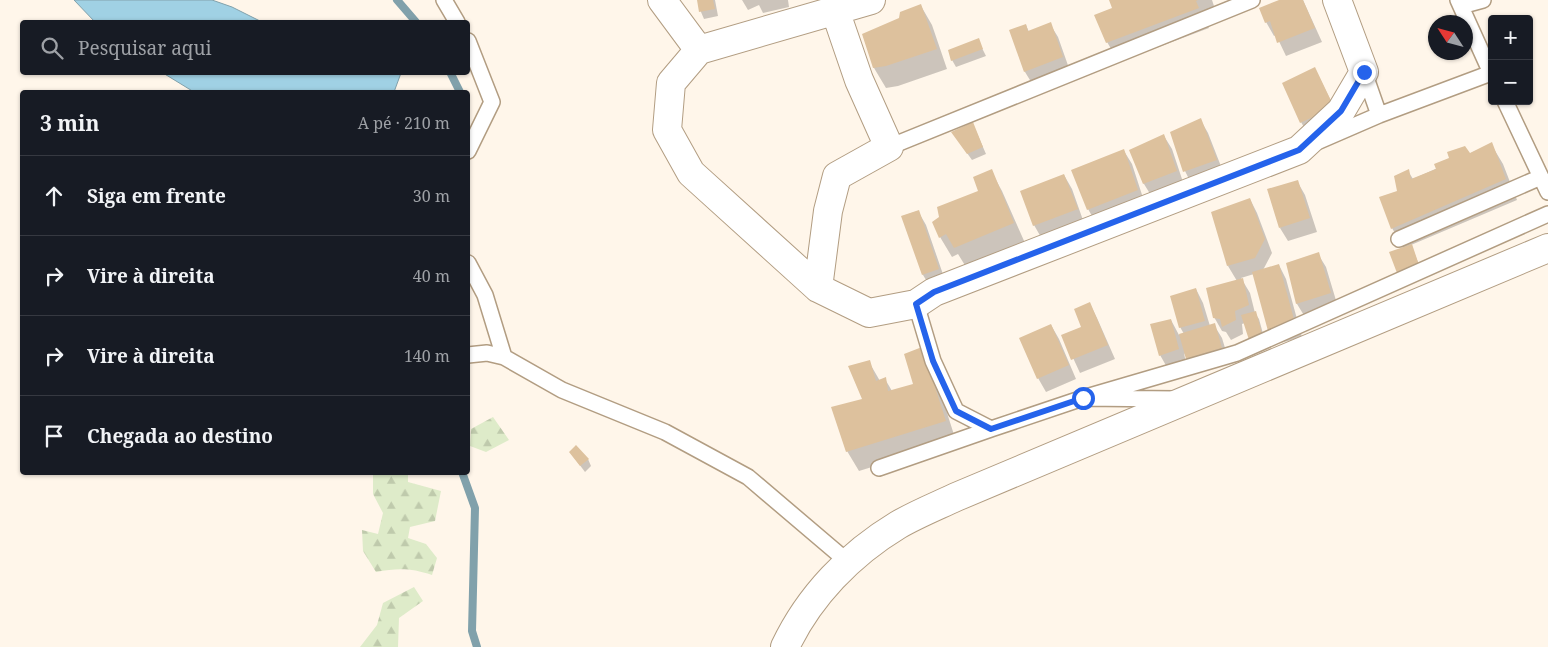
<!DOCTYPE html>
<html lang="pt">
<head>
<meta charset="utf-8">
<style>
	:root { --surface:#171b24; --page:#20242c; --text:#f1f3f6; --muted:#9ea1a6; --line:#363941 }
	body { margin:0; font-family:"Noto Serif",serif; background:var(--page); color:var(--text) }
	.controls { position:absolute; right:15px; top:15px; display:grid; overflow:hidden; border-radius:5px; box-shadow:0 1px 4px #0004 }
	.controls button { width:45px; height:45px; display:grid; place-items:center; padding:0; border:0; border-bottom:1px solid var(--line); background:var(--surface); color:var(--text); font:25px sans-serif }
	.compass { position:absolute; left:1428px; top:15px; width:45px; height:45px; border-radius:50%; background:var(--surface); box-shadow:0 1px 4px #0004; rotate:306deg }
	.stop { position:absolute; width:15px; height:15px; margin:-11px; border:4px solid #2563eb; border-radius:50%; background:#fff }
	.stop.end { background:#2563eb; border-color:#fff; box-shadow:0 1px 5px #0008 }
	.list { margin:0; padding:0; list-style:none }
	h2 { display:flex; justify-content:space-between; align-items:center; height:65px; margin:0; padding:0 20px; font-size:21px }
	h2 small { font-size:16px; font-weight:400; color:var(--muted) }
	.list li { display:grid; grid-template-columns:32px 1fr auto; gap:15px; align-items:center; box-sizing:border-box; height:80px; padding:0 20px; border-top:1px solid var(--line) }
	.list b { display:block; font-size:19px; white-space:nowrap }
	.list em { font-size:16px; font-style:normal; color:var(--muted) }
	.icon { flex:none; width:28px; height:28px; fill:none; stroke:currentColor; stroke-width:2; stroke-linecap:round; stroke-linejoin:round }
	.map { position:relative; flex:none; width:1548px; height:647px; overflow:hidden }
	.search { position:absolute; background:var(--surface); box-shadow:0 1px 4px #0004; left:20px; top:20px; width:450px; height:55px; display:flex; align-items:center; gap:12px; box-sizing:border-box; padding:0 18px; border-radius:5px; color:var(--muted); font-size:19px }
	.panel { position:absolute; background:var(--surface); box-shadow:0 1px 4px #0004; left:20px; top:90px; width:450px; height:385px; border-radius:5px }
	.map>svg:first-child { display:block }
</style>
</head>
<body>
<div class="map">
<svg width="1548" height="647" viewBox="0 0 1548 647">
	<defs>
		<pattern id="forest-firs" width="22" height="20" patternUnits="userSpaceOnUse" patternTransform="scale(1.25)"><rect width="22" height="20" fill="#deebc9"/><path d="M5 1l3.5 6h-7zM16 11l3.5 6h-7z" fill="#bfcaac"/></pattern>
	</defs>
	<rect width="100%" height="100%" fill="#fff6ea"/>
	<path fill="url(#forest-firs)" d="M493,417L509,440L486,452L470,446L471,429Z
		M373,473H408V482L441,491L435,521L410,527L408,538L426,544L437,558L432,575C411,568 398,568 376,572L363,551L362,530L378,534L383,513L373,494Z
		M414,587L423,601L399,618L398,647H360L377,625L383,603Z"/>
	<path fill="#a0d1e4" stroke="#81a1ab" d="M74,0H212L232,7L262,22H95Z
		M399,73H401L394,92H194L163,73Z"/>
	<path fill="#0003" d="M698,0H715L718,16L704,19L701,12Z
		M742,0H788L789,7L763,13L759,5L748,10Z
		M1111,0H1212L1217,15L1206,22L1209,28L1119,62L1107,42L1114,8Z
		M1282,0H1303L1322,42L1286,56L1276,35L1274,36L1266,22Z
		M921,6L932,25L947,69L898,86L886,88L874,68L863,35L900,19Z
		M1050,24L1058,37L1070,71L1033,85L1025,72L1026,25L1029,32Z
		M978,40L986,56L956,67L952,60Z
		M1315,69L1341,121L1309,136L1301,122Z
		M1200,119L1208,133L1224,174L1192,185L1185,171Z
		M973,124L986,154L972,160L957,139Z
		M1164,136L1172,149L1184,185L1152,197L1144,184L1131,150Z
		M1491,144L1503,164L1517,200L1411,245L1422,272L1402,279L1391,253L1404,249L1392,228L1398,192L1408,171L1413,179Z
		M1124,151L1132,164L1145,204L1096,223L1088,209Z
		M991,171L1002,191L1025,243L966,267L958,254L952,257L940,237L941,217L979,191Z
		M1064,175L1072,189L1084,223L1042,239L1034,225Z
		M1297,181L1305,195L1317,232L1288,241L1280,228Z
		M1250,199L1257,213L1272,253L1263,270L1279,265L1286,279L1302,337L1277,344L1269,330L1254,274L1241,278L1250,293L1255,313L1259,319L1265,341L1245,323L1242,324L1243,334L1231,340L1226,332L1222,331L1214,317L1237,281L1228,266Z
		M918,211L926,225L946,283L931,288L923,275L903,216Z
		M1318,254L1326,267L1338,307L1305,317L1297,304L1288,264Z
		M1196,289L1203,303L1210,326L1214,325L1222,338L1229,361L1195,372L1184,353L1186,363L1168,369L1160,355L1171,320L1179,335L1184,334L1180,327Z
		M1090,304L1097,318L1115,359L1080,373L1063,336L1083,328Z
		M1051,325L1059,339L1076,379L1046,392L1038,378Z
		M869,362L880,381L885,379L892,391L915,385L933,369L956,441L859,471L847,451L863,400Z
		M570,452L588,459L591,466L585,472Z"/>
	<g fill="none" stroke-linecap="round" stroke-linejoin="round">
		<path stroke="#81a1ab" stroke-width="8" d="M397,0L416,22
			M450,72L460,92
			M462,472L475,508L472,631L477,647"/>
	</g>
	<path fill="#ddc19d" d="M697,0H713L715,9L699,12Z
		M1109,0H1198L1196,1L1199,8L1106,43L1094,15L1112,8Z
		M1279,0H1303L1315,28L1277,43L1270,21L1265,23L1259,8Z
		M921,4L937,49L886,66L873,68L862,34L899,18L900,12Z
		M1051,22L1063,57L1024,72L1009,30L1026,24L1028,31Z
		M979,38L983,49L951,61L948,50Z
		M1315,67L1334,107L1300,123L1282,83Z
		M1201,118L1217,160L1183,172L1170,132Z
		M973,122L983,147L967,154L951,132Z
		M1164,134L1177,171L1143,184L1129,150Z
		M1492,142L1506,179L1391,229L1379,197L1397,191L1394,176L1409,169L1411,179L1436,169L1434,164L1449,158L1447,152L1465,146L1470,153Z
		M1124,149L1138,190L1087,210L1071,170Z
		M992,169L1014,223L954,248L946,234L939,238L932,222L939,217L937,207L978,191L973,177Z
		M1064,174L1078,209L1033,226L1020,191Z
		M1298,180L1310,218L1279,228L1267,189Z
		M1250,198L1265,239L1255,258L1227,266L1211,212Z
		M919,210L939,269L922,275L901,216Z
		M1412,244L1419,265L1397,273L1389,252Z
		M1319,252L1331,293L1296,304L1286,263Z
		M1279,264L1295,323L1268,331L1252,272Z
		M1243,278L1249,305L1235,311L1236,320L1222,327L1220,319L1213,318L1206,288Z
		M1196,288L1205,321L1179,328L1170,296Z
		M1090,302L1108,345L1071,360L1061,335L1081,327L1074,309Z
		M1256,311L1262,334L1249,340L1241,315Z
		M1171,319L1179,349L1159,356L1150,324Z
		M1215,323L1222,348L1186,359L1179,334Z
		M1051,324L1069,365L1037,379L1019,338Z
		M922,347L946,421L846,452L831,407L862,399L848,366L870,360L876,381L886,377L888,391L913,384L904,354Z
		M576,445L589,459L580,466L569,452Z"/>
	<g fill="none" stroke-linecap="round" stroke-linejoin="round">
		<g stroke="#b29d82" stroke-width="18">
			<path id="lane" d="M444,0L457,22
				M1461,6L1483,0
				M468,41L492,102L468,151
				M1364,72L1379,115
				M1505,101L1548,192
				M1319,141L1379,115L1491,73L1458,0
				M889,147L1252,0
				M1399,239L1541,177
				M468,263L485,295L504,357L562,390L665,432L748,477L848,562
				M916,304L933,361L956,411L991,429L1083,398L1175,399
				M468,355L487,353L504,357
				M1083,398L1237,353L1548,214
				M879,468L991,429"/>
		</g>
		<g stroke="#b29d82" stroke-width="30">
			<path id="street" d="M662,0L699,50L871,0
				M699,50L671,83L667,130L691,173L818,288L869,313L916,304L934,292L1299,150L1341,111L1364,72L1337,0
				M818,288L828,211L837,176L889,147L859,80L835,10"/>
		</g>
		<g stroke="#b29d82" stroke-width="30">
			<path id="secondary" d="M785,647C809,596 850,554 898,525C917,514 937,506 956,497L1548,248"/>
		</g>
		<use href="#lane" stroke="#fff" stroke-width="15"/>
		<use href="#street" stroke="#fff" stroke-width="28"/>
		<use href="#secondary" stroke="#fff" stroke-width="28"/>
	</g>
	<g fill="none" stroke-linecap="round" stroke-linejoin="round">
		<path stroke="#2563eb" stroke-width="6" d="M1083,398L991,429L956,411L933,361L916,304L934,292L1299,150L1341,111L1364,72"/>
	</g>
</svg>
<div class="controls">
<button>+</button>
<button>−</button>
</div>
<svg class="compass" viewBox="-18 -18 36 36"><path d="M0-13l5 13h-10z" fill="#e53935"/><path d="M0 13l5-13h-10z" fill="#9ea1a6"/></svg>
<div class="stop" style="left:1083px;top:398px"></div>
<div class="stop end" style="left:1364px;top:72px"></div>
<div class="search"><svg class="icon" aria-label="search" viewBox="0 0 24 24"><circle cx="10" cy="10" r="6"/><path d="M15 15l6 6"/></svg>Pesquisar aqui</div>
<section class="panel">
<h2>3 min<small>A pé · 210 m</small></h2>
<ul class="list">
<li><svg class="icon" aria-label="ahead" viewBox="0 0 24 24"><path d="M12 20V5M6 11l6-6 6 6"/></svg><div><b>Siga em frente</b></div><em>30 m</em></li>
<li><svg class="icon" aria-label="right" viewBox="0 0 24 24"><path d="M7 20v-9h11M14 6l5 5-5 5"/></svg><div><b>Vire à direita</b></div><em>40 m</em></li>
<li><svg class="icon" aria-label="right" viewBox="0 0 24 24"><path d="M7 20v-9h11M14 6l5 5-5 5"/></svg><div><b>Vire à direita</b></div><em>140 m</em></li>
<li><svg class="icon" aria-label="arrive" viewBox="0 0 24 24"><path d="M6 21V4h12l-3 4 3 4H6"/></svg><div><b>Chegada ao destino</b></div></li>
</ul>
</section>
</div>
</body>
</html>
